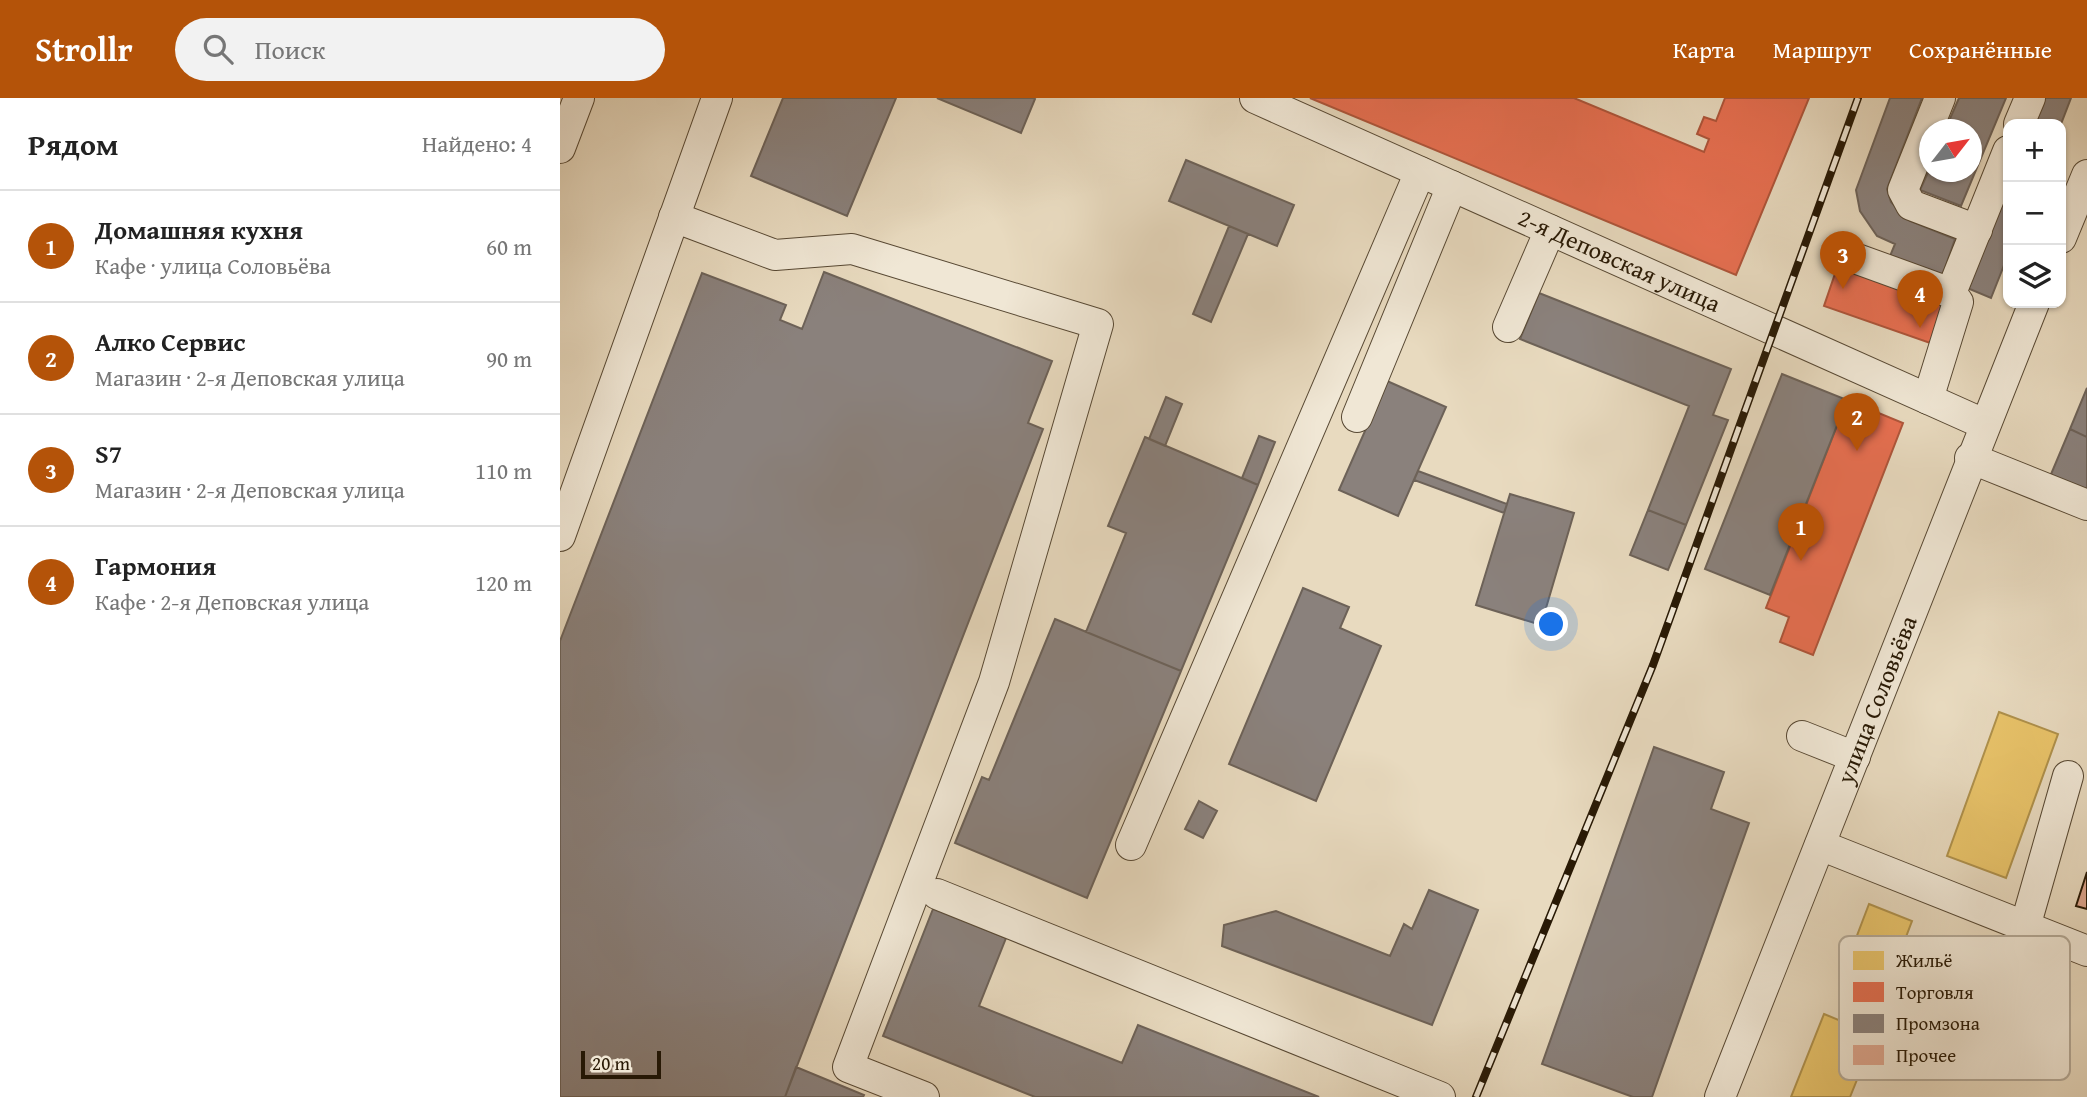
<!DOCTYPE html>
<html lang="ru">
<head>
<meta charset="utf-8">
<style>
	:root { --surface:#fff; --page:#f2f2f2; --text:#222; --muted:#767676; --line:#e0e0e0; --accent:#b45309 }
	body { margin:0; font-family:"Gentium Book Plus",serif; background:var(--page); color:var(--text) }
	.controls { position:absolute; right:21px; top:21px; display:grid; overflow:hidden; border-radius:14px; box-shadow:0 2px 5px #0004 }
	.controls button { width:63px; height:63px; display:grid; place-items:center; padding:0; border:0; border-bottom:2px solid var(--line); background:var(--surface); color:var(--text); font:35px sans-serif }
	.compass { position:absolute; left:1359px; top:21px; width:63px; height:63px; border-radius:50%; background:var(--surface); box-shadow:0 2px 5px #0004; rotate:59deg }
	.scale { position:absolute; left:21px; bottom:18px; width:80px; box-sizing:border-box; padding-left:7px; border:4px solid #281905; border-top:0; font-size:19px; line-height:24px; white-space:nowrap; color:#281905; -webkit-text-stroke:5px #f0e7d5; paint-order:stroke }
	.you { position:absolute; left:992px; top:527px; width:24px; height:24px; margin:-18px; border:5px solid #fff; border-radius:50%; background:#1a73e8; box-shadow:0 0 0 10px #1a73e833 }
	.badge { display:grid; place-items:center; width:46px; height:46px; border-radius:50%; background:var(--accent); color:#fff; font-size:23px; font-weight:700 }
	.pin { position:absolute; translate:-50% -58px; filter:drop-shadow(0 2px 4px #0008) }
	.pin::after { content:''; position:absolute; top:37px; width:24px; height:21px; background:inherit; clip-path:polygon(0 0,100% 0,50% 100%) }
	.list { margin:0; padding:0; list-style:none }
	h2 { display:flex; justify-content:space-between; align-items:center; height:91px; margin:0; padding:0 28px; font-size:30px }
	h2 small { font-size:23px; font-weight:400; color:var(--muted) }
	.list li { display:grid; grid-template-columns:46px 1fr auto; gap:21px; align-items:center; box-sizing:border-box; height:112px; padding:0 28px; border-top:2px solid var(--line) }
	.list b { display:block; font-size:26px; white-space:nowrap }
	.list p { margin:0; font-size:23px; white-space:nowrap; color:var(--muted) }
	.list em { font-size:23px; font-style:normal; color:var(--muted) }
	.icon { flex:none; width:38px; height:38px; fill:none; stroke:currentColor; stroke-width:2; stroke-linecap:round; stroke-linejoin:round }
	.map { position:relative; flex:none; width:1527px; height:999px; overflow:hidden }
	header { display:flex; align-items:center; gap:42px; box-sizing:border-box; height:98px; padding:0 35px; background:var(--accent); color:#fff }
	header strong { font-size:33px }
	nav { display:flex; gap:38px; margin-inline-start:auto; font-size:24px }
	.search { width:490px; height:63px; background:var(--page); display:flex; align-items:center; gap:18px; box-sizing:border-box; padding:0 24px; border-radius:38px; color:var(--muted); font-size:26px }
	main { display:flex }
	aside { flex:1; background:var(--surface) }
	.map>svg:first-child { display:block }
</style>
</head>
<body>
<header>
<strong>Strollr</strong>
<div class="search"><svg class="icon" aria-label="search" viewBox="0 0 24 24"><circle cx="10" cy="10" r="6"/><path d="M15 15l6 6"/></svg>Поиск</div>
<nav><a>Карта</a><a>Маршрут</a><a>Сохранённые</a></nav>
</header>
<main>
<aside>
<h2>Рядом<small>Найдено: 4</small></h2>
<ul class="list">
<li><span class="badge">1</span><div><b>Домашняя кухня</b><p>Кафе · улица Соловьёва</p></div><em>60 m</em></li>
<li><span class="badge">2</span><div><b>Алко Сервис</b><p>Магазин · 2-я Деповская улица</p></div><em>90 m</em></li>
<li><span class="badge">3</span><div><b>S7</b><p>Магазин · 2-я Деповская улица</p></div><em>110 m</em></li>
<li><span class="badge">4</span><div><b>Гармония</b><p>Кафе · 2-я Деповская улица</p></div><em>120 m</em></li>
</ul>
</aside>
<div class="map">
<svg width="1527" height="999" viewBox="0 0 1527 999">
	<rect width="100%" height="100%" fill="#e8dabf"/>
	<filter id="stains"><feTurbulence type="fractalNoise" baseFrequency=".00286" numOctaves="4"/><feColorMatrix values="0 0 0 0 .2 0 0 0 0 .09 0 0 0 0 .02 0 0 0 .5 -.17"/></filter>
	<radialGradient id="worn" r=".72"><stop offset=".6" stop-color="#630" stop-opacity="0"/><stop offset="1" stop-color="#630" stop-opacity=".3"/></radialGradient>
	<path fill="#e9c46a" stroke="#af914c" stroke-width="2" d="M1439,614L1498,636L1446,780L1387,758Z
		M1309,806L1352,823L1325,894L1282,877Z
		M1264,916L1315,937L1290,999H1231Z"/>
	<path fill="#e76f51" stroke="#ae553a" stroke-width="2" d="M750,0H1014L1144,54L1149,41L1137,36L1144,19L1156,23L1165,0H1249L1176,177Z
		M1278,167L1387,205L1373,246L1264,208Z
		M1287,302L1343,325L1253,557L1220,544L1229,519L1206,510Z"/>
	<path fill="#8a817c" stroke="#6d6258" stroke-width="2" d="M223,0H336L287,118L191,78Z
		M377,0H473L475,1L461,35Z
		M1330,0H1362L1327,91L1331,104L1350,123L1395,141L1381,182L1328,163L1335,146L1317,138L1300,113L1296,92Z
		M1399,0H1446L1401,108L1360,92L1370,70V74H1412V32H1385Z
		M1481,0H1511L1501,26H1471Z
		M626,62L734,107L717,148L609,103Z
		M1448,83V157L1431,200L1400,187Z
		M669,128L688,136L651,224L633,216Z
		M264,174L492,263L468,325L483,331L225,999H0V543L142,175L226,207L220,222L242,231Z
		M979,195L1171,271L1153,317L1168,322L1126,427L1088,412L1129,308L960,241Z
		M1222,276L1287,302L1210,497L1145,471Z
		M827,283L886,309L838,418L779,392Z
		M1527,290V339L1510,331Z
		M606,299L622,306L605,348L589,341Z
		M1510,331L1527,339V397L1489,381Z
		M699,338L715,344L698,387L682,380Z
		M585,339L698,387L621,573L526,534L566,435L548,428Z
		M858,373L947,406L944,415L854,382Z
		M950,396L1014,415L981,527L916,507Z
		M1088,412L1126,427L1108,472L1070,457Z
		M743,490L789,509L780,530L821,548L756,703L669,666Z
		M495,521L621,573L527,800L395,745L422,679L429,682Z
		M1094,649L1164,674L1151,711L1189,725L1092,999H1073L982,966Z
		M639,703L657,713L643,740L625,731Z
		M869,792L918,812L872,927L662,848L664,827L716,813L830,858L844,826L852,831Z
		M373,811L446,840L419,908L562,965L578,927L759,999H475L323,938Z
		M236,969L304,997L303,999H225Z"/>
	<path fill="#dfa78f" stroke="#281905" stroke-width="2" d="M1527,774V811L1516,808Z"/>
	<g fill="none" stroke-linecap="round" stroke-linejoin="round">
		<g stroke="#584934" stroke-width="32">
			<g id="minor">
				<path id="s1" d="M695,0L1424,326"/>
				<path d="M1380,0L1343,92L1351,107L1417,132"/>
				<path d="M1459,26L1470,0"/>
				<path d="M0,50L19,0"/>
				<path d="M114,119L215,157L292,151L538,226L434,584L288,969L364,999"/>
				<path d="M1501,140L1527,77"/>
				<path d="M1289,158L1391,195"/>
				<path d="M948,229L990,132"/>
				<path d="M1368,301L1398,204L1391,195L1448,53"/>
				<path d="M797,319L892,88"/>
				<path d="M1410,360L1527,407"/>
				<path d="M0,438L157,0"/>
				<path d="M1242,638L1295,659"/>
				<path d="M571,747L860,74"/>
				<path d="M1260,747L1527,853"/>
				<path d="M377,796L880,999"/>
				<path d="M1465,829L1508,678"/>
				<path id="s2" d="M1160,999L1474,205"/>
			</g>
		</g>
		<use href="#minor" stroke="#f0e7d5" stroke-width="30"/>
		<g stroke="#281905" stroke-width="8">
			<path id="rail" d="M916,999L1093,567L1298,0"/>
		</g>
		<use href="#rail" stroke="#f0e7d5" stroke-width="5" stroke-dasharray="16" stroke-linecap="butt"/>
	</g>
	<g text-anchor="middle" stroke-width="7" stroke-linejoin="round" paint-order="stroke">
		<g font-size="24" fill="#281905" stroke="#f0e7d5">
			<text dy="8" stroke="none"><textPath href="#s1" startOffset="399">2-я Деповская улица</textPath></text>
			<text dy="8" stroke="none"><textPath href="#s2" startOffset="427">улица Соловьёва</textPath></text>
		</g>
	</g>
	<rect x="1279" y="838" width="231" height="144" rx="10" fill="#f0e7d5" stroke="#b4a997" stroke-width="2"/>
	<rect x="1293" y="853" width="31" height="19" fill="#e9c46a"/>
	<rect x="1293" y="884" width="31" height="20" fill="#e76f51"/>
	<rect x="1293" y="916" width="31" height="19" fill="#8a817c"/>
	<rect x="1293" y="947" width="31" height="20" fill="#dfa78f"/>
	<g font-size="19" fill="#281905">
		<text x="1336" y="869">Жильё</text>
		<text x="1336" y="901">Торговля</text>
		<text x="1336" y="932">Промзона</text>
		<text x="1336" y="964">Прочее</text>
	</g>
	<rect width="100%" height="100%" filter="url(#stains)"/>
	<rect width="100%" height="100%" fill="url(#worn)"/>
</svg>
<div class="controls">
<button>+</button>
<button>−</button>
<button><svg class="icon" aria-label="layers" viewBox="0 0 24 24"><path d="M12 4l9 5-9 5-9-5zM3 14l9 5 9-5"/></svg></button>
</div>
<svg class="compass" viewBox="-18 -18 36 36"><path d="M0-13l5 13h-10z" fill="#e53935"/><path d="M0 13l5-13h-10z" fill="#767676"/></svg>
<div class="scale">20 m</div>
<div class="you"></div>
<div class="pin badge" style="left:1241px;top:463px">1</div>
<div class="pin badge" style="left:1297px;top:353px">2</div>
<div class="pin badge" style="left:1283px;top:191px">3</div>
<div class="pin badge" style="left:1360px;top:230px">4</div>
</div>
</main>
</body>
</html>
